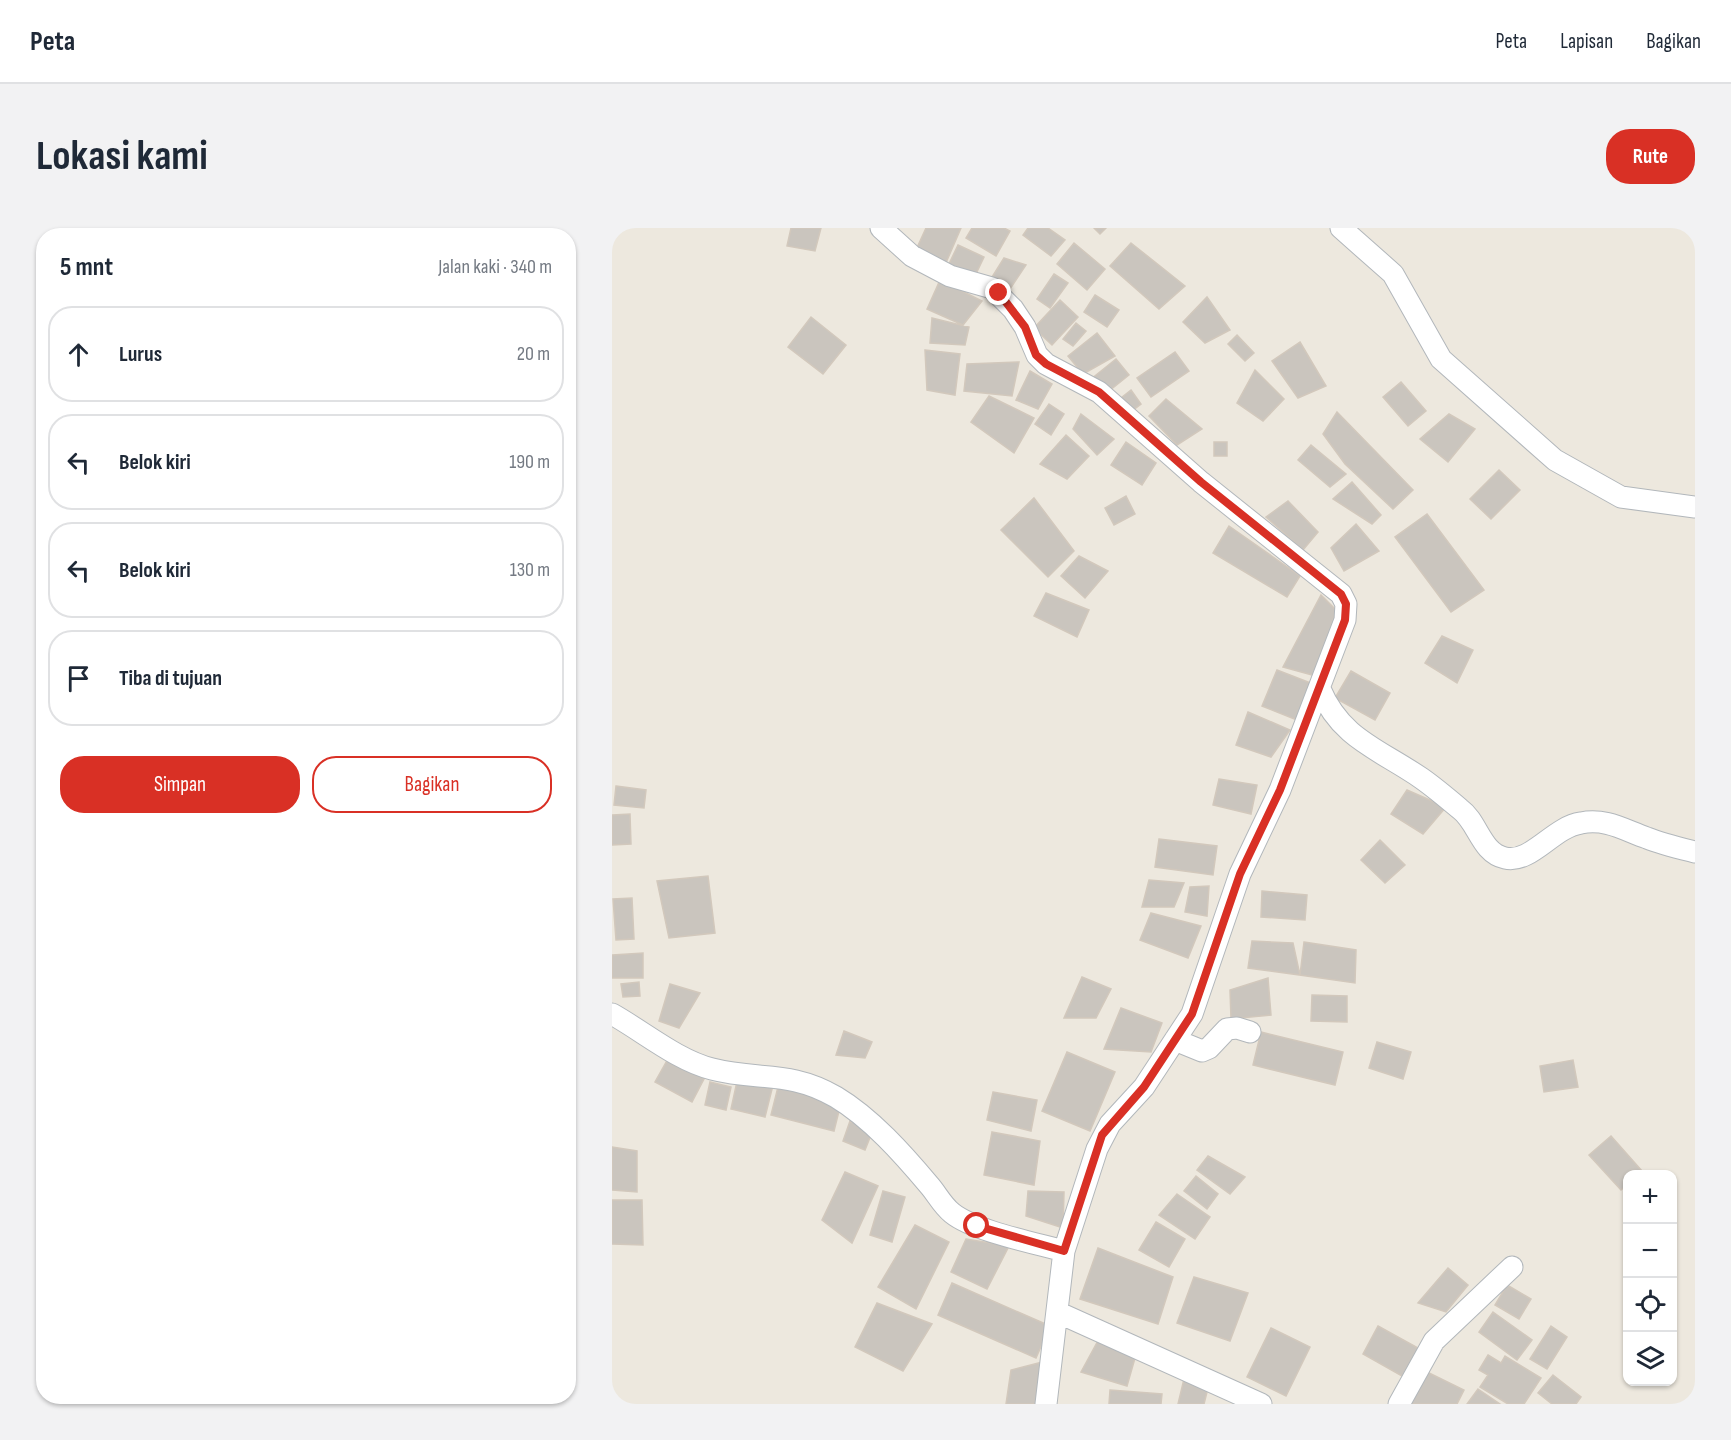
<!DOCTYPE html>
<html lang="id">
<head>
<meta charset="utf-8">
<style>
	:root { --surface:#fff; --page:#f2f2f3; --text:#1f2937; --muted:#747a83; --line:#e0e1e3; --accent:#d93025 }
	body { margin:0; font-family:"Sofia Sans Condensed",sans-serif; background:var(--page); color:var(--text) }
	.controls { position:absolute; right:18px; bottom:18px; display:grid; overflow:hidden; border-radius:12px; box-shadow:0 2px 4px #0004 }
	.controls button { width:54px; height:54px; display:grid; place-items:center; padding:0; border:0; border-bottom:2px solid var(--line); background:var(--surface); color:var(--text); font:30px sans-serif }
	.stop { position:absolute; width:18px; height:18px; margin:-14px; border:4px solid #d93025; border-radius:50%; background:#fff }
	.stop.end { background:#d93025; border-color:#fff; box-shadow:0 2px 6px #0008 }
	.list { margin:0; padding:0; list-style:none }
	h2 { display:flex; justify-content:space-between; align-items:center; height:78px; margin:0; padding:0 24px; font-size:26px }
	h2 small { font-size:20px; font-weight:400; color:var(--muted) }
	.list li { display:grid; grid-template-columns:39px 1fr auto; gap:18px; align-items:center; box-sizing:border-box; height:96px; margin:0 12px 12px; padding:0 12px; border:2px solid var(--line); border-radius:24px }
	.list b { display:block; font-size:22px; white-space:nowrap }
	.list em { font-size:20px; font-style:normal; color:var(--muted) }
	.actions { display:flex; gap:12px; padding:18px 24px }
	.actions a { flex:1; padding:14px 0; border:2px solid var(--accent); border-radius:24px; text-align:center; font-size:21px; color:var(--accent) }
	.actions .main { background:var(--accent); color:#fff }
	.icon { flex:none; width:33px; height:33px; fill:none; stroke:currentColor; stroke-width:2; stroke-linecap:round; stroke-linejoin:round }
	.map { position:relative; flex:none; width:1083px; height:1176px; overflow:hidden; border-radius:24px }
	header { display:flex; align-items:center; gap:36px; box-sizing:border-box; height:84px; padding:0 30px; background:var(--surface); border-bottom:2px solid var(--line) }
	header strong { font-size:28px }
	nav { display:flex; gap:33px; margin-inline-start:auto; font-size:21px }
	.intro { display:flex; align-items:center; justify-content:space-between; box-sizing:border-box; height:144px; padding:0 36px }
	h1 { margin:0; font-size:42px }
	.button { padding:15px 27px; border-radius:24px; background:var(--accent); color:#fff; font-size:21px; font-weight:700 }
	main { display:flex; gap:36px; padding:0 36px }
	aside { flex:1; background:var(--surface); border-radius:24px; box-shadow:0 2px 4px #0004 }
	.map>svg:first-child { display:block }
</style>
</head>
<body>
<header>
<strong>Peta</strong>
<nav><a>Peta</a><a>Lapisan</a><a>Bagikan</a></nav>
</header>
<div class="intro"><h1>Lokasi kami</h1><a class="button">Rute</a></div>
<main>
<aside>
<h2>5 mnt<small>Jalan kaki · 340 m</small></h2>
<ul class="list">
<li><svg class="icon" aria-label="ahead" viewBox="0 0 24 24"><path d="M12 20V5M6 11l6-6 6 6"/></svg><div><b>Lurus</b></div><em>20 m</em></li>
<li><svg class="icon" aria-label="left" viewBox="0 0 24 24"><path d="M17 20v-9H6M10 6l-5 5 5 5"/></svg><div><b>Belok kiri</b></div><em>190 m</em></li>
<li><svg class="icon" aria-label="left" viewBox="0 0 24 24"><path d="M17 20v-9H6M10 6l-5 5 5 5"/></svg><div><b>Belok kiri</b></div><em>130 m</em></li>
<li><svg class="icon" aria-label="arrive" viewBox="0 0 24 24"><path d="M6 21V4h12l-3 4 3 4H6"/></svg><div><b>Tiba di tujuan</b></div></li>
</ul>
<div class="actions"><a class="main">Simpan</a><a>Bagikan</a></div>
</aside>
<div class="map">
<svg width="1083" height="1176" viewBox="0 0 1083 1176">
	<rect width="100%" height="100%" fill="#ede8de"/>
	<path fill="#cac5be" stroke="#d2c8bc" stroke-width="1.5" d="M179,0H209L203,23L175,18Z
		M314,0H349L333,37L303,24Z
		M360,0H392L398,3L384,28L354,10Z
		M416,0H436L453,12L439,28L411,7Z
		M482,0H494L488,6Z
		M462,15L493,41L475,62L445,36Z
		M519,15L573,58L547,81L498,38Z
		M346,17L372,29L362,50L336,38Z
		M392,30L414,37L398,61L380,49Z
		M442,46L456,55L438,80L425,71Z
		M328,52L370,73L351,97L315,81Z
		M483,67L507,82L495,99L472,84Z
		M595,69L618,102L593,115L571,94Z
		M448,72L466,89L440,117L422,100Z
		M199,89L234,117L211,146L176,119Z
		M320,90L357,99L353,117L318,115Z
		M464,95L474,103L461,118L451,111Z
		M485,105L503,128L471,146L456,128Z
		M625,107L642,125L633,133L616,116Z
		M688,114L714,158L686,170L660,133Z
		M313,122L348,126L343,167L315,162Z
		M563,124L577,143L539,169L525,150Z
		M504,131L517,147L492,167L479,151Z
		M407,134L400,168L352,163L355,136Z
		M643,142L672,171L651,193L625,175Z
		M418,143L440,156L426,181L404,172Z
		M789,154L814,183L796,198L771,169Z
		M519,162L529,176L516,186L505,173Z
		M377,168L422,190L402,225L359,194Z
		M554,171L590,201L565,217L537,188Z
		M437,176L452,186L439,207L423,196Z
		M725,184L801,262L781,281L733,236L711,206Z
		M469,186L502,211L485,227L461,201Z
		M837,186L863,201L836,234L808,211Z
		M454,207L477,228L455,251L428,236Z
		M514,214L544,235L530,257L499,237Z
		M602,214H615V228H602Z
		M699,217L734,246L718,259L686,232Z
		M887,242L908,262L879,291L858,271Z
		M740,254L769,287L760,296L721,271Z
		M514,268L523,286L502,297L493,280Z
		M422,270L462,323L436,349L389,302Z
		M676,273L706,304L691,322L654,289Z
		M815,286L872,362L839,384L783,309Z
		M744,296L767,323L732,343L719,320Z
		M617,298L688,348L675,369L601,325Z
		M467,328L496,343L473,370L449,348Z
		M434,365L477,382L465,409L422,388Z
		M709,367L724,382L704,448L671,439Z
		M830,408L861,422L845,455L813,435Z
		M665,442L701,456L685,492L650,478Z
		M739,443L778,465L763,492L723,470Z
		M636,484L678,502L659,529L624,517Z
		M607,551L645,557L639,586L601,577Z
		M4,558L34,562L32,580L2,577Z
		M795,562L834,579L811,606L779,586Z
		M18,586L19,616L0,617V587Z
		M547,611L605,618L601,647L543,639Z
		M768,612L793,637L773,655L749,632Z
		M96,648L103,705L57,710L45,653Z
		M537,652L572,655L562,679H530Z
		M597,658L595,688L573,684L578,659Z
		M650,663L695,667L693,692L649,689Z
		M20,670L22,711L4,712L1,671Z
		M539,685L589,698L576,730L528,712Z
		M640,713L681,715L688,747L636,740Z
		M692,714L744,722L743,755L688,747Z
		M31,725V750H0V727Z
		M470,749L499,761L484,790H452Z
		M656,750L659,787L619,791L618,762Z
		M27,754L28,768L11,769L9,756Z
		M58,756L88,765L67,800L47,793Z
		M700,767L735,768V794L699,793Z
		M509,780L550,795L539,824L492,821Z
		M232,803L260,814L253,830L224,827Z
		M649,804L731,824L723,857L641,837Z
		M765,814L799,824L791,851L757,840Z
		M455,824L503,844L478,903L430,883Z
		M57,829L93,849L80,874L43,854Z
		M961,832L966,859L932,864L928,838Z
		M126,849L161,857L153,889L119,881Z
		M98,854L119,859L114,882L93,877Z
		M166,859L229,875L222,903L159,887Z
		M381,864L425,872L419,903L375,892Z
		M238,893L261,902L253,922L231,913Z
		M380,904L428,913L422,957L372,947Z
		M999,908L1030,943L1027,946H1016V956L1009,962L977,927Z
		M0,919L25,923V964L0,962Z
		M596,928L633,949L618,966L585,942Z
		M233,944L266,958L240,1015L210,992Z
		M584,948L606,966L595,981L572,963Z
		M271,963L293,969L280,1014L258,1007Z
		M416,963L452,964L451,1000L414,988Z
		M565,966L598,989L583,1011L547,987Z
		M0,972H30L31,1017L0,1016Z
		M544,994L573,1011L557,1039L527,1022Z
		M303,997L337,1014L304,1081L266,1059Z
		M354,1011L397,1018L375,1061L339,1044Z
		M486,1020L561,1049L546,1096L468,1071Z
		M836,1040L856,1057L834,1084L806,1075Z
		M582,1049L636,1065L618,1113L565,1095Z
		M340,1055L438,1098L424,1130L326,1087Z
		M895,1057L919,1071L907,1091L883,1077Z
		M265,1075L320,1096L291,1143L243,1119Z
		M881,1084L920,1112L905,1132L867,1104Z
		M766,1098L806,1120L790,1148L751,1126Z
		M939,1098L955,1109L935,1141L918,1131Z
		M659,1100L698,1119L674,1168L635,1149Z
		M488,1109L523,1130L515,1158L469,1144Z
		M876,1127L889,1135L893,1128L929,1150L912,1176H896L868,1159L876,1147L867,1142Z
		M434,1133L428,1176H394L399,1142Z
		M813,1143L852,1162L845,1176H797Z
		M941,1147L969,1169L964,1176H940L926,1165Z
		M572,1151L597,1156L592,1176H566Z
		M866,1161L888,1176H855Z
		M498,1162L550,1166L549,1176H497Z"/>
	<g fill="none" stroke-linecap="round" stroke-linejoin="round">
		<g stroke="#b2b7bb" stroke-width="23">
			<path id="minor" d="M269,0L300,28L338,48L380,60L401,81L413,99L425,127L434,136L487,164L589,254L729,366L734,376L733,392L668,562L628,646L580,786L532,859L498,896L485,921L452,1023L434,1176
				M729,0L781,46L829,131L943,232L1009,269L1083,279
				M708,461C729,511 767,521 809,550C822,559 835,570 848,581C866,594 869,625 893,630C919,636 941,599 969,595C994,590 1012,602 1035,610C1050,616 1067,620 1083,624
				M0,786C32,804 65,832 100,841C146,853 178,842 224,869C259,890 291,926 317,957C325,966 330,977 340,985C362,1003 423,1015 452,1023
				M563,812L590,823L597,820L615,801L625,800L638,804
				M445,1084L649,1176
				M787,1176L822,1113L900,1039"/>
		</g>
		<use href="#minor" stroke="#fff" stroke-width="21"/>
	</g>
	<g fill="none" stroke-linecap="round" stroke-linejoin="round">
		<path stroke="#d93025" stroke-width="8" d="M365,998L452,1023L490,907L532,859L580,786L628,646L668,562L733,392L734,376L729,366L589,254L487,164L434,136L424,127L413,99L387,65"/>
	</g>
</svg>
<div class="controls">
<button>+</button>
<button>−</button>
<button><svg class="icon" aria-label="locate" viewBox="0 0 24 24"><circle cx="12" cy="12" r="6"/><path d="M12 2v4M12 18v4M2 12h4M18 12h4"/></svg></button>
<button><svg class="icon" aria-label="layers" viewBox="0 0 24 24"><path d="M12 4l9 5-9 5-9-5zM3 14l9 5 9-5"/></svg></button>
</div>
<div class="stop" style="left:365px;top:998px"></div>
<div class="stop end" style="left:387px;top:65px"></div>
</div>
</main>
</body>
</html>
